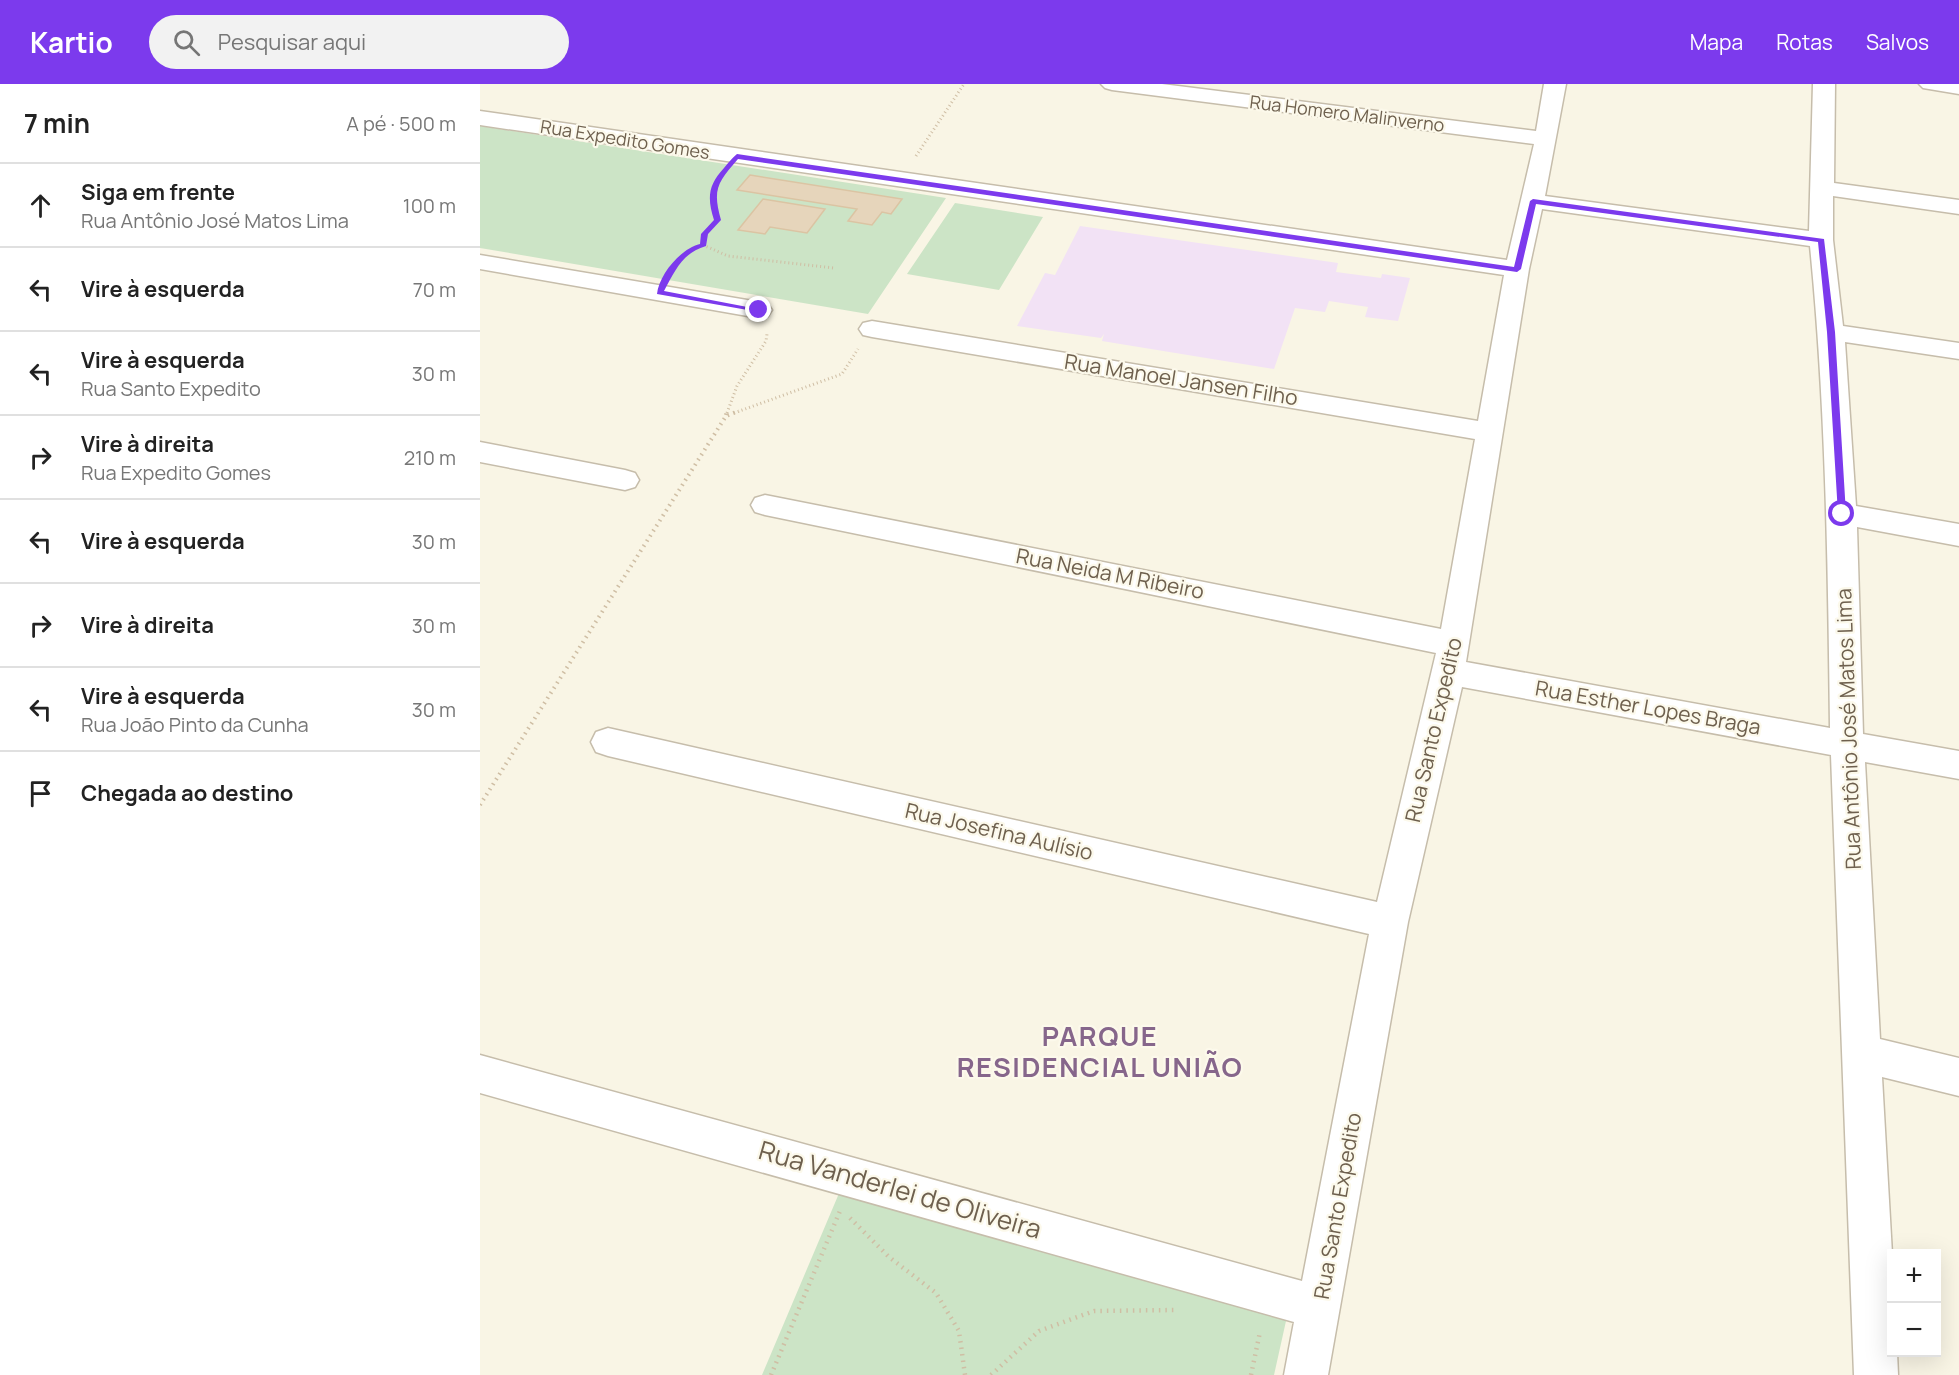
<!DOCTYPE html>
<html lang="pt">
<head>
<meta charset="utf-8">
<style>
	:root { --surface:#fff; --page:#f2f2f2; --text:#222; --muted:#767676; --line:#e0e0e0; --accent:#7c3aed }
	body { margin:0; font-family:Manrope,sans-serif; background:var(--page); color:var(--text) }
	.controls { position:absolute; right:18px; bottom:18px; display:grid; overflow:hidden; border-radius:0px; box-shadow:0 6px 24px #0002 }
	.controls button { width:54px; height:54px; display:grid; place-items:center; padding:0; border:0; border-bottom:2px solid var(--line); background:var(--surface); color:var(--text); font:30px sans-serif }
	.stop { position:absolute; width:18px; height:18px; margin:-14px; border:4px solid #7c3aed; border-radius:50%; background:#fff }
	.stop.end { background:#7c3aed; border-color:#fff; box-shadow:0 2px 6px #0008 }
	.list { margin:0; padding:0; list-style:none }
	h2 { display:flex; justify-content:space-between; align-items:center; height:78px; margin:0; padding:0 24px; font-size:26px }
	h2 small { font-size:20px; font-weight:400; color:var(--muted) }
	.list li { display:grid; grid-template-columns:39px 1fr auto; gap:18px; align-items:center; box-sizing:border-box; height:84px; padding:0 24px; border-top:2px solid var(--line) }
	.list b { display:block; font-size:22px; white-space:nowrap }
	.list p { margin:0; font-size:20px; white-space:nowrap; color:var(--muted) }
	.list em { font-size:20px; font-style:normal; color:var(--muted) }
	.icon { flex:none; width:33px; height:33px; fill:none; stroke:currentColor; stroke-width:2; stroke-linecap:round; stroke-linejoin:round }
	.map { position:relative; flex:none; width:1479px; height:1291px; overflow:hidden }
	header { display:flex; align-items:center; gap:36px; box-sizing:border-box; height:84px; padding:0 30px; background:var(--accent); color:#fff }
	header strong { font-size:28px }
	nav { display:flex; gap:33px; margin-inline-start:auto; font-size:21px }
	.search { width:420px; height:54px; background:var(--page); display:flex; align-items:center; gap:15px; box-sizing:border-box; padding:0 21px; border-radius:33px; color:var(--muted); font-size:22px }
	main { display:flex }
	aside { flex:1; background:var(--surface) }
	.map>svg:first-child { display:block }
</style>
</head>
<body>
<header>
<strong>Kartio</strong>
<div class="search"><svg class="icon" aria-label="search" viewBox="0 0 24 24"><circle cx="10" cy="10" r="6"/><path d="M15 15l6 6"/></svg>Pesquisar aqui</div>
<nav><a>Mapa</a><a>Rotas</a><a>Salvos</a></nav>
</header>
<main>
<aside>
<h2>7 min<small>A pé · 500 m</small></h2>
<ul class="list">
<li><svg class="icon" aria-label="ahead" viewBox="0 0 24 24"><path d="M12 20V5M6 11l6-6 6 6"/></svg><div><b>Siga em frente</b><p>Rua Antônio José Matos Lima</p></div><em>100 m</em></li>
<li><svg class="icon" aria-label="left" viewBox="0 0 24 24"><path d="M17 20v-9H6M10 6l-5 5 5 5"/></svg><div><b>Vire à esquerda</b></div><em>70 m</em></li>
<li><svg class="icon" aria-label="left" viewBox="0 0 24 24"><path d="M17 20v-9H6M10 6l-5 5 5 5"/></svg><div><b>Vire à esquerda</b><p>Rua Santo Expedito</p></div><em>30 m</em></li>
<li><svg class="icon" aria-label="right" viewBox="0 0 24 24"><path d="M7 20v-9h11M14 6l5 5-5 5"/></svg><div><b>Vire à direita</b><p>Rua Expedito Gomes</p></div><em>210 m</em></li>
<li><svg class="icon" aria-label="left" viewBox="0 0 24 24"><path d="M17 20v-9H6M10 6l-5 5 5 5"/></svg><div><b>Vire à esquerda</b></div><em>30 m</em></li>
<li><svg class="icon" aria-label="right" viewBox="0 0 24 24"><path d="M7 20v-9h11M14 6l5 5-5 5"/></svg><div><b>Vire à direita</b></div><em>30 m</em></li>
<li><svg class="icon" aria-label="left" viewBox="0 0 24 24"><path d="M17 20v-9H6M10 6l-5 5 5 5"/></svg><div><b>Vire à esquerda</b><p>Rua João Pinto da Cunha</p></div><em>30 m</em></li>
<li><svg class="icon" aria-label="arrive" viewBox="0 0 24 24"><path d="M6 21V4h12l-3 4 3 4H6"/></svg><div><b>Chegada ao destino</b></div></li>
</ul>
</aside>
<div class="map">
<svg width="1479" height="1291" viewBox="0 0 1479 1291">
	<rect width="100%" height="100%" fill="#f9f5e5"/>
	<path fill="#f2e2f5" d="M600,142L858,179L856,188L901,194L902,190L930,194L918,237L885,233L888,223L849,217L845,228L815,224L794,285L622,257L624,250L621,254L537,242L565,189L575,191Z"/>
	<path fill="#cce4c6" d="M0,42L466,114L388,230L0,164Z
		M475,119L563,133L519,206L427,190Z
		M360,1107L808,1228L794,1291H282Z"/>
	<path fill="#e6d5bb" stroke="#dbc4a3" stroke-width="1.5" d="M270,91L422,115L411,130L402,128L392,141L368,137L377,125L257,106Z
		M283,115L345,125L327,149L290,143L285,150L258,146Z"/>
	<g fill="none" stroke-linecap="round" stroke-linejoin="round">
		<g stroke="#c6bdab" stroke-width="3">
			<path id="street" d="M621,0H682L1056,47L1064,0H1086L1065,112L1329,147L1333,0H1355L1354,99L1479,116V130L1353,112V156L1363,242L1479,259V275L1365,258L1376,422L1479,440V462L1377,443L1383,650L1479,667V695L1385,678L1400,955L1479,974V1012L1402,993L1412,1170V1268H1417L1418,1291H1374L1351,671L982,603L928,838L848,1291H804L814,1238L0,1009V971L822,1197L889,850L128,672L116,668L111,658L116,648L128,644L897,818L956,569L285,431L275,428L271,421L275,414L285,411L961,545L995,355L392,253L383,251L379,245L383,239L392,237L998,337L1024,191L0,41V27L1027,176L1054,60L632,6L625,4ZM1062,125L1330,162C1346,322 1348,483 1350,644L986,578L1049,185Z
				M1439,0H1479V10L1443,4Z
				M0,171L279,218L288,220L292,226L288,232L279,234L0,185Z
				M0,358L145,386L155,389L159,396L155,403L145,406L0,378Z"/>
		</g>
		<path stroke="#cfbea4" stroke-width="3" stroke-dasharray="1 3" stroke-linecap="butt" d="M436,72L484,0
			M223,161L248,172L354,184
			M192,184L205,169L223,161L224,150L237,136L234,115L239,94
			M247,329L257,302L286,257L287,250
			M254,329L362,290L378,265"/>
		<path stroke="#cfbea4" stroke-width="4" stroke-dasharray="1.5 4.5" stroke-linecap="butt" d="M246,331L247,327
			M0,721L246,332L259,327"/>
		<path stroke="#cfbea4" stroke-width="4.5" stroke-dasharray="1.5 5" stroke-linecap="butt" d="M370,1134L409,1173L456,1209L479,1247L485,1291
			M291,1291L360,1127
			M511,1291L559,1247L614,1227L696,1226
			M771,1291L780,1248"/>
		<use href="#street" fill="#fff" fill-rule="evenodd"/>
	</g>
	<path fill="#7c3aed" d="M257,70L1034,183L1050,117L1053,115L1344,155L1355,248L1366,430L1362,434L1358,430L1347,248L1338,158L1056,120L1041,185L1037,188L258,75C238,98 232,105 241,136L228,150L226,162C202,169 195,187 184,207L283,226L279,228L177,210C179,191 200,165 220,160L221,150L234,136C227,114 228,101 244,84C248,79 252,74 257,70Z"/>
	<g text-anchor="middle" stroke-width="4.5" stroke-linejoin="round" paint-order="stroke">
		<g font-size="18" fill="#6e604e" stroke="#fcf9eb">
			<text transform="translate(867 30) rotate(7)" y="6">Rua Homero Malinverno</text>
			<text transform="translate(145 56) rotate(9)" y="6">Rua Expedito Gomes</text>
		</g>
		<g font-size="21" fill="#6e604e" stroke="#fcf9eb">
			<text transform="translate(701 296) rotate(9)" y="7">Rua Manoel Jansen Filho</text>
			<text transform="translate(630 490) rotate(11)" y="7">Rua Neida M Ribeiro</text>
			<text transform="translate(1168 624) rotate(10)" y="7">Rua Esther Lopes Braga</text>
			<text transform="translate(1369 645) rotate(-92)" y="7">Rua Antônio José Matos Lima</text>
			<text transform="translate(954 646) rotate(-77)" y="7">Rua Santo Expedito</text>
			<text transform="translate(519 748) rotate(13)" y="7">Rua Josefina Aulísio</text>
			<text transform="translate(858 1122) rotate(-80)" y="7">Rua Santo Expedito</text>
		</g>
		<g font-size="26" fill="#6e604e" stroke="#fcf9eb">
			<text transform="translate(420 1106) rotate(16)" y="9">Rua Vanderlei de Oliveira</text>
		</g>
		<g font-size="27" font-weight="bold" letter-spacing="1.5" fill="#86668b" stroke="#fcf9eb">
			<text x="620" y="962">PARQUE<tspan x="620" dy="31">RESIDENCIAL UNIÃO</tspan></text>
		</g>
	</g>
</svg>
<div class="controls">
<button>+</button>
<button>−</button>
</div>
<div class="stop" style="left:1362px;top:430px"></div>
<div class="stop end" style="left:279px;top:226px"></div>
</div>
</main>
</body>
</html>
